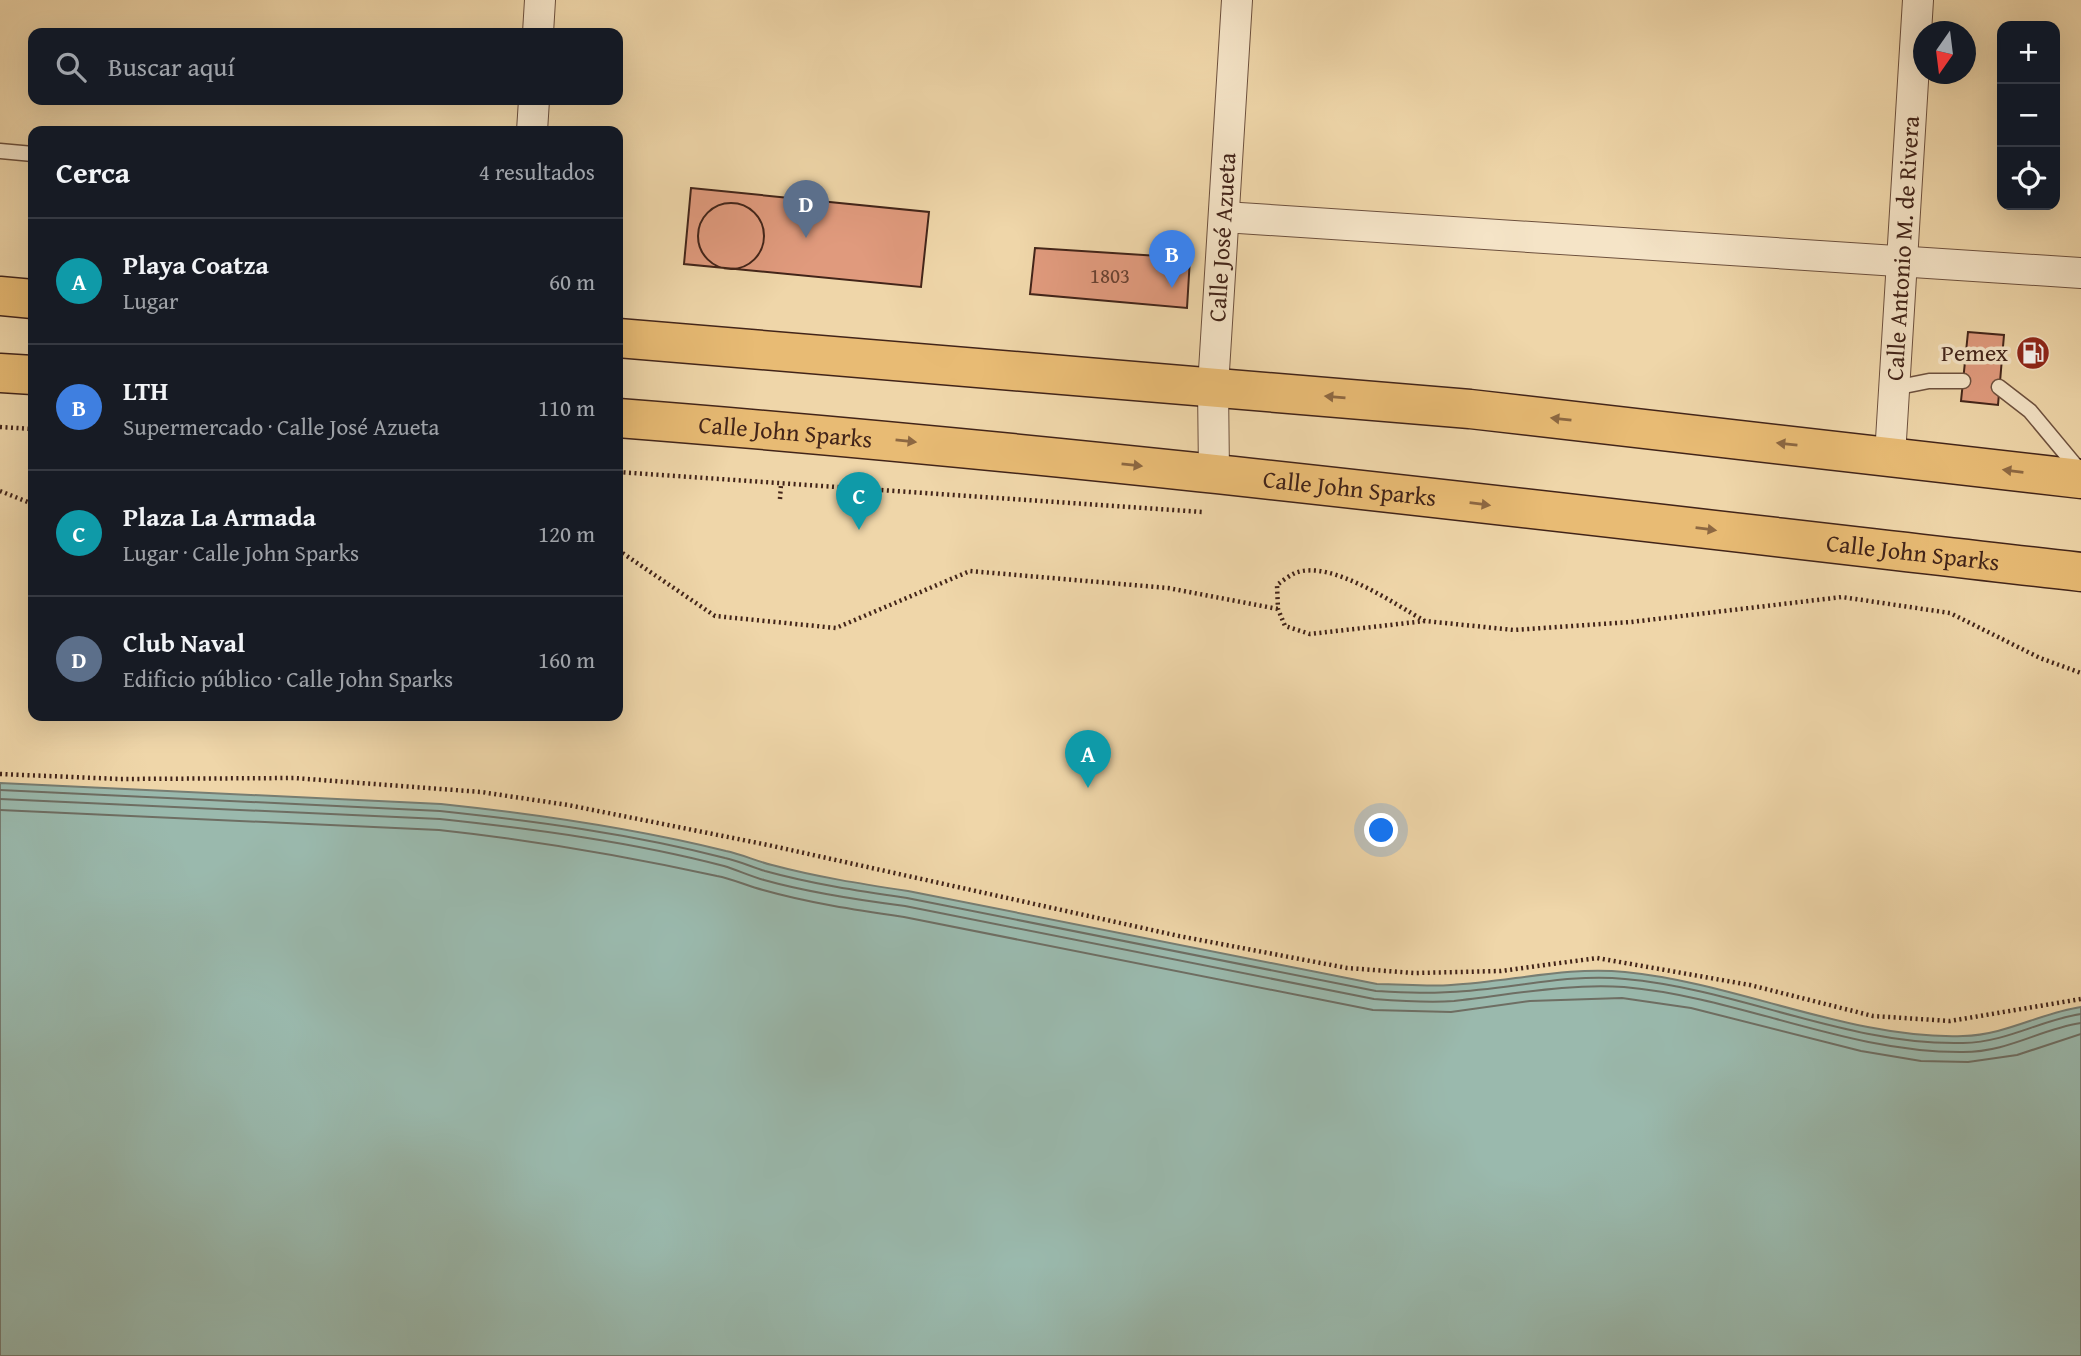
<!DOCTYPE html>
<html lang="es">
<head>
<meta charset="utf-8">
<style>
	:root { --surface:#171b24; --page:#242831; --text:#f1f3f6; --muted:#9ea1a6; --line:#363941; --accent:#0f766e }
	body { margin:0; font-family:"Gentium Book Plus",serif; background:var(--page); color:var(--text) }
	.controls { position:absolute; right:21px; top:21px; display:grid; overflow:hidden; border-radius:14px; box-shadow:0 7px 28px #0002 }
	.controls button { width:63px; height:63px; display:grid; place-items:center; padding:0; border:0; border-bottom:2px solid var(--line); background:var(--surface); color:var(--text); font:35px sans-serif }
	.compass { position:absolute; left:1913px; top:21px; width:63px; height:63px; border-radius:50%; background:var(--surface); box-shadow:0 7px 28px #0002; rotate:194deg }
	.you { position:absolute; left:1382px; top:831px; width:24px; height:24px; margin:-18px; border:5px solid #fff; border-radius:50%; background:#1a73e8; box-shadow:0 0 0 10px #1a73e833 }
	.badge { display:grid; place-items:center; width:46px; height:46px; border-radius:50%; background:var(--accent); color:#fff; font-size:23px; font-weight:700 }
	.pin { position:absolute; translate:-50% -58px; filter:drop-shadow(0 2px 4px #0008) }
	.pin::after { content:''; position:absolute; top:37px; width:24px; height:21px; background:inherit; clip-path:polygon(0 0,100% 0,50% 100%) }
	.list { margin:0; padding:0; list-style:none }
	h2 { display:flex; justify-content:space-between; align-items:center; height:91px; margin:0; padding:0 28px; font-size:30px }
	h2 small { font-size:23px; font-weight:400; color:var(--muted) }
	.list li { display:grid; grid-template-columns:46px 1fr auto; gap:21px; align-items:center; box-sizing:border-box; height:126px; padding:0 28px; border-top:2px solid var(--line) }
	.list b { display:block; font-size:26px; white-space:nowrap }
	.list p { margin:0; font-size:23px; white-space:nowrap; color:var(--muted) }
	.list em { font-size:23px; font-style:normal; color:var(--muted) }
	.icon { flex:none; width:38px; height:38px; fill:none; stroke:currentColor; stroke-width:2; stroke-linecap:round; stroke-linejoin:round }
	.map { position:relative; flex:none; width:2081px; height:1356px; overflow:hidden }
	.search { position:absolute; background:var(--surface); box-shadow:0 7px 28px #0002; left:28px; top:28px; width:595px; height:77px; display:flex; align-items:center; gap:18px; box-sizing:border-box; padding:0 24px; border-radius:14px; color:var(--muted); font-size:26px }
	.panel { position:absolute; background:var(--surface); box-shadow:0 7px 28px #0002; left:28px; top:126px; width:595px; height:595px; border-radius:14px }
	.map>svg:first-child { display:block }
</style>
</head>
<body>
<div class="map">
<svg width="2081" height="1356" viewBox="0 0 2081 1356">
	<rect width="100%" height="100%" fill="#efd6a9"/>
	<filter id="stains"><feTurbulence type="fractalNoise" baseFrequency=".00286" numOctaves="4"/><feColorMatrix values="0 0 0 0 .2 0 0 0 0 .09 0 0 0 0 .02 0 0 0 .5 -.17"/></filter>
	<radialGradient id="worn" r=".72"><stop offset=".6" stop-color="#630" stop-opacity="0"/><stop offset="1" stop-color="#630" stop-opacity=".3"/></radialGradient>
	<path fill="#9ab9ad" stroke="#777d72" stroke-width="2" d="M0,783L441,804C536,814 633,828 726,851C741,854 756,861 772,865C817,877 862,884 908,891L1377,984C1401,984 1427,987 1451,985C1509,982 1567,966 1625,972C1738,983 1852,1040 1963,1036C2006,1035 2040,1013 2081,1007V1356H0Z"/>
	<g fill="none" stroke-linecap="round" stroke-linejoin="round">
		<path stroke="#6e6e63" stroke-width="2" d="M0,790L440,811C535,821 632,834 725,858C739,861 752,867 765,871C812,884 859,891 907,898L1376,991C1400,992 1426,994 1450,992C1508,990 1566,973 1625,979C1739,989 1848,1046 1963,1043C2008,1042 2040,1020 2081,1014
			M0,799L440,819C534,829 632,842 724,866C737,870 750,876 764,880C810,893 858,900 905,906L1374,999C1400,1001 1428,1003 1454,1001C1510,995 1568,983 1624,987C1739,997 1847,1053 1963,1052C2009,1052 2040,1029 2081,1023
			M0,810L439,830C532,840 625,856 717,876C733,879 747,886 763,890C809,903 856,910 904,917L1373,1010L1451,1012L1530,1001L1622,998L1691,1008L1861,1051L1921,1061L1968,1062L2017,1055L2081,1034"/>
	</g>
	<path fill="#e09a7d" stroke="#422419" stroke-width="2" d="M691,188L929,212L921,287L684,264Z
		M698 236a33 33 0 1 1 66 0a33 33 0 1 1-66 0Z
		M1035,248L1190,258L1187,308L1030,294Z
		M1968,332L2004,335L1998,405L1961,401Z"/>
	<g fill="none" stroke-linecap="round" stroke-linejoin="round">
		<g stroke="#6d503d" stroke-width="17">
			<path id="service" d="M0,151L33,154
				M1999,387L2030,411L2080,471
				M1894,388L1929,381H1963"/>
		</g>
		<g stroke="#6d503d" stroke-width="32">
			<g id="minor">
				<path d="M538,33L540,0"/>
				<path d="M532,131L534,100"/>
				<path d="M1224,217L2081,273"/>
				<path id="s1" d="M1890,456L1918,0"/>
				<path id="s2" d="M1214,473L1213,387L1237,0"/>
			</g>
		</g>
		<g stroke="#422419" stroke-width="41">
			<g id="primary">
				<path d="M0,296L33,299"/>
				<path d="M618,338L1470,409L2081,479"/>
				<path d="M0,373L33,375"/>
				<path id="s3" d="M618,418C1107,456 1594,517 2081,572"/>
			</g>
		</g>
		<path stroke="#422419" stroke-width="4.5" stroke-dasharray="2 3.5" stroke-linecap="butt" d="M0,427L33,429
			M618,472L1203,512
			M0,491L33,504
			M780,499L781,484
			M618,550L715,616L836,628L970,571L1168,588L1278,609
			M1425,621C1394,604 1331,559 1295,573C1289,576 1282,581 1277,585L1278,609L1285,626L1310,634L1425,621L1514,630L1631,622L1842,597L1950,613L2040,658L2081,673
			M0,774L120,779L294,778L481,792L568,805L768,845L1179,936L1347,968L1414,973L1501,971L1597,958L1750,985L1873,1016L1950,1021L2081,999"/>
		<use href="#service" stroke="#f5e4c7" stroke-width="14"/>
		<use href="#minor" stroke="#f5e4c7" stroke-width="30"/>
		<use href="#primary" stroke="#e8bb74" stroke-width="38"/>
	</g>
	<defs><path id="oneway-solid" d="M-6-.8H1V-3.2L6.5 0L1 3.2V.8H-6Z" transform="scale(1.75)"/></defs>
	<g fill="#8d6842">
		<use href="#oneway-solid" transform="translate(1335 397) rotate(-175)"/>
		<use href="#oneway-solid" transform="translate(1561 419) rotate(-174)"/>
		<use href="#oneway-solid" transform="translate(906 441) rotate(6)"/>
		<use href="#oneway-solid" transform="translate(1787 444) rotate(-174)"/>
		<use href="#oneway-solid" transform="translate(1132 465) rotate(6)"/>
		<use href="#oneway-solid" transform="translate(2013 471) rotate(-173)"/>
		<use href="#oneway-solid" transform="translate(1480 504) rotate(7)"/>
		<use href="#oneway-solid" transform="translate(1706 529) rotate(7)"/>
	</g>
	<defs>
		<g id="fuel-disc" transform="scale(1.75)"><circle r="9.5" fill="#8f2418" stroke="#f5e4c7"/><path d="M-5.5-6h7V0h2V4h1.3V-2.5L3-4.5l.8-.8L6-3V5H2.5V1h-1V6h-7ZM-4.2-4.7v3.2H.2V-4.7Z" fill="#fff"/></g>
	</defs>
	<g fill-rule="evenodd">
		<use href="#fuel-disc" x="2033" y="353"/>
	</g>
	<g text-anchor="middle" stroke-width="7" stroke-linejoin="round" paint-order="stroke">
		<g font-size="21" fill="#6a4232">
			<text x="1110" y="283">1803</text>
		</g>
		<g font-size="24" fill="#422419" stroke="#f5e4c7">
			<text dy="8" stroke="none"><textPath href="#s2" startOffset="236">Calle José Azueta</textPath></text>
			<text dy="8" stroke="none"><textPath href="#s1" startOffset="208">Calle Antonio M. de Rivera</textPath></text>
			<text dy="8" stroke="none"><textPath href="#s3" startOffset="168">Calle John Sparks</textPath></text>
			<text dy="8" stroke="none"><textPath href="#s3" startOffset="735">Calle John Sparks</textPath></text>
			<text dy="8" stroke="none"><textPath href="#s3" startOffset="1302">Calle John Sparks</textPath></text>
		</g>
		<g font-size="24" fill="#422419" stroke="#f5e4c7" text-anchor="end">
			<text x="2008" y="361">Pemex</text>
		</g>
	</g>
	<rect width="100%" height="100%" filter="url(#stains)"/>
	<rect width="100%" height="100%" fill="url(#worn)"/>
</svg>
<div class="controls">
<button>+</button>
<button>−</button>
<button><svg class="icon" aria-label="locate" viewBox="0 0 24 24"><circle cx="12" cy="12" r="6"/><path d="M12 2v4M12 18v4M2 12h4M18 12h4"/></svg></button>
</div>
<svg class="compass" viewBox="-18 -18 36 36"><path d="M0-13l5 13h-10z" fill="#e53935"/><path d="M0 13l5-13h-10z" fill="#9ea1a6"/></svg>
<div class="you"></div>
<div class="pin badge" style="left:1088px;top:788px;background:#0f9aa8">A</div>
<div class="pin badge" style="left:1172px;top:288px;background:#3f7fe0">B</div>
<div class="pin badge" style="left:859px;top:530px;background:#0f9aa8">C</div>
<div class="pin badge" style="left:806px;top:238px;background:#5c6f8a">D</div>
<div class="search"><svg class="icon" aria-label="search" viewBox="0 0 24 24"><circle cx="10" cy="10" r="6"/><path d="M15 15l6 6"/></svg>Buscar aquí</div>
<section class="panel">
<h2>Cerca<small>4 resultados</small></h2>
<ul class="list">
<li><span class="badge" style="background:#0f9aa8">A</span><div><b>Playa Coatza</b><p>Lugar</p></div><em>60 m</em></li>
<li><span class="badge" style="background:#3f7fe0">B</span><div><b>LTH</b><p>Supermercado · Calle José Azueta</p></div><em>110 m</em></li>
<li><span class="badge" style="background:#0f9aa8">C</span><div><b>Plaza La Armada</b><p>Lugar · Calle John Sparks</p></div><em>120 m</em></li>
<li><span class="badge" style="background:#5c6f8a">D</span><div><b>Club Naval</b><p>Edificio público · Calle John Sparks</p></div><em>160 m</em></li>
</ul>
</section>
</div>
</body>
</html>
